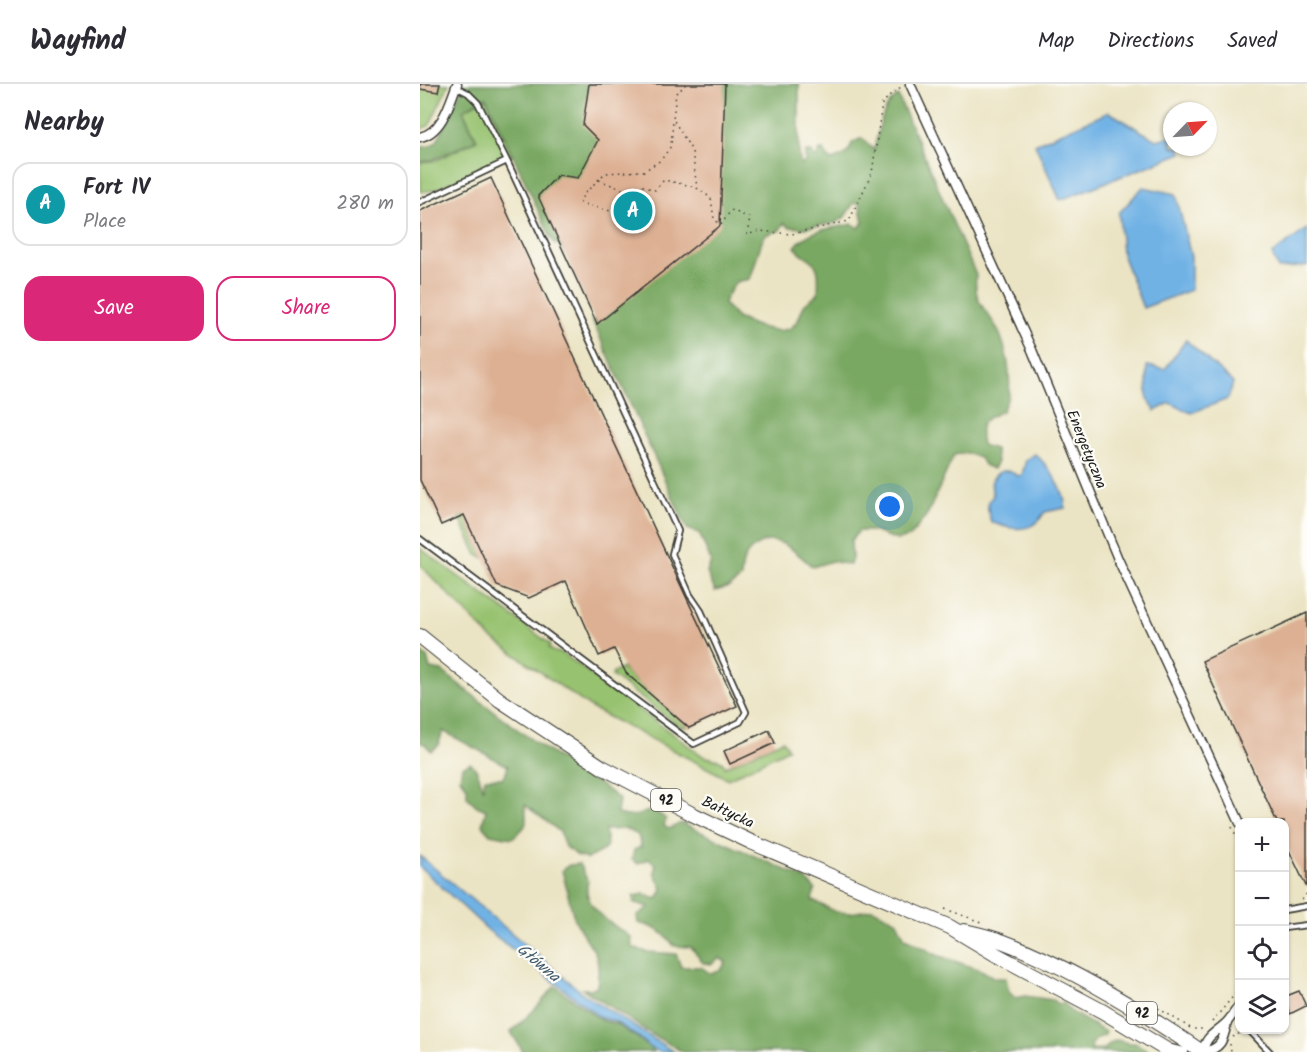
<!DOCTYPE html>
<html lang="en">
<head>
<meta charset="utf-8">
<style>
	:root { --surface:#fff; --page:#f2f2f3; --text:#2b2b33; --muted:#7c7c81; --line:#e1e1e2; --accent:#db2777 }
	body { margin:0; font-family:Kalam,sans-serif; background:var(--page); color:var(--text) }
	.controls { position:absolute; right:18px; bottom:18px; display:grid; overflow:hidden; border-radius:12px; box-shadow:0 2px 4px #0004 }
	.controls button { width:54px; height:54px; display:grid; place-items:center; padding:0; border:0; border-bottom:2px solid var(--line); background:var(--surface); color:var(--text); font:30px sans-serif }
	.compass { position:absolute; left:743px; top:18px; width:54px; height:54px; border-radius:50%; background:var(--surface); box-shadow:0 2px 4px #0004; rotate:65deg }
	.you { position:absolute; left:470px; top:423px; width:21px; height:21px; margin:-15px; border:4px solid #fff; border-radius:50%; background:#1a73e8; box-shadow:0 0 0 9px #1a73e833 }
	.badge { display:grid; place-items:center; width:39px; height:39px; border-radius:50%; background:var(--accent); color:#fff; font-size:20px; font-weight:700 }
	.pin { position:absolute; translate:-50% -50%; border:3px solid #fff; box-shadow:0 2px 6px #0006 }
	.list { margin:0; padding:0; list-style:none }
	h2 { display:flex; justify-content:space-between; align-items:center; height:78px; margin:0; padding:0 24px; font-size:26px }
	h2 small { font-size:20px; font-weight:400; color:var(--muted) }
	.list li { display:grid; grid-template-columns:39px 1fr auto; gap:18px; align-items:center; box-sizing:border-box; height:84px; margin:0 12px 12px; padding:0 12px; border:2px solid var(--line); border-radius:18px }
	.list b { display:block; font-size:22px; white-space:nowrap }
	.list p { margin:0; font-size:20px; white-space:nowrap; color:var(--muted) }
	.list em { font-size:20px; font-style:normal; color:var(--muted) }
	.actions { display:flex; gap:12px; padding:18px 24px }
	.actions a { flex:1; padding:14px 0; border:2px solid var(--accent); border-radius:18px; text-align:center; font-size:21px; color:var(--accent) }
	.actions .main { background:var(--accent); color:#fff }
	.icon { flex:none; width:33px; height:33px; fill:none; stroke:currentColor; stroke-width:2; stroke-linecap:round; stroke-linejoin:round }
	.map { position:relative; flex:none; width:887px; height:968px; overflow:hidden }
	header { display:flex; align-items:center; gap:36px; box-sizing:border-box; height:84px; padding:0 30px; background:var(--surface); border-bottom:2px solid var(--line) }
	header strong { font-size:28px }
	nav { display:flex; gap:33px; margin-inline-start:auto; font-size:21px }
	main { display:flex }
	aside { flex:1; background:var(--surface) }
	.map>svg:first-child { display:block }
</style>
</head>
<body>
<header>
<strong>Wayfind</strong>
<nav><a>Map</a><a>Directions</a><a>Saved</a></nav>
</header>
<main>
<aside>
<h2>Nearby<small></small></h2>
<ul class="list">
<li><span class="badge" style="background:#0f9aa8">A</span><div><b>Fort IV</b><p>Place</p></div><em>280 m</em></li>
</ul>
<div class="actions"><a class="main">Save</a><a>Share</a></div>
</aside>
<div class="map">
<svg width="887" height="968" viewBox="0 0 887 968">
	<rect width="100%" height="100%" fill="#fdfcf7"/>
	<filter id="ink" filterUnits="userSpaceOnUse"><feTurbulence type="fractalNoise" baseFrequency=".0167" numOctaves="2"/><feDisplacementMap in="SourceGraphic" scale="12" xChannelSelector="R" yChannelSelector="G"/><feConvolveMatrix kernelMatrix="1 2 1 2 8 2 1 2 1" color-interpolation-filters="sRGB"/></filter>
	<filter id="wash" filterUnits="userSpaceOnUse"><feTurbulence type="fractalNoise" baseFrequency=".008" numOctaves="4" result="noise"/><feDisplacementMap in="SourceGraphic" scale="24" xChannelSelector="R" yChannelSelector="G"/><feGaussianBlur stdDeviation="1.35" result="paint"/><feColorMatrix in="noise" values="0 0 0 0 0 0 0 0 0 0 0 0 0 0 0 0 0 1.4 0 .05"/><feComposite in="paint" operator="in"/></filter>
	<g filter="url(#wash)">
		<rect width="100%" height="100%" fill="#ebe4c4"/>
		<path fill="#97c26f" stroke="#5a6f46" stroke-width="1.5" d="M0,0H29L9,42L0,45Z
			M66,14L92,71L14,106L1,108L0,79L17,76L57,56L43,26Z
			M44,431L64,474L57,471L39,433Z
			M0,464L130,560L129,564L134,568L142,569L283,672L302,677L305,683L363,656L368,665L308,695L173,625L70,553L0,481Z
			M203,584L206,589L268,643H260L192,592L193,589Z"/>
		<path fill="#79a862" stroke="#4a623f" stroke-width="1.5" fill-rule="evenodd" d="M44,0H379V72L381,81L386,77L385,72L386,68H392L394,73L397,72L400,66H404L409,75L411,76C422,73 429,70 432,59L442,54L454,66C458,49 462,20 478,12L556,191C553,221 566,223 578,246C587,265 591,289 589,310C588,316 584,322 582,327C561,337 558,338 562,361L575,365L577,378L573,385L564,381L560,374L546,369L534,371L508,429L490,453L477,456L452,447H439L431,456L432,474L430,481L412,477L393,483C376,469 358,447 336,462C323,471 322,479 321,494L309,503L295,507L287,489L291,477L279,449L267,445L172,236L177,239L147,172L139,160H135L130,152L66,13L43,26L56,56L12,76L0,78V63L10,62L17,57ZM439,118L443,138L439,144L433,140C412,145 388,144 375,163C380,170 385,171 391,176C401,185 398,198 398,210L384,221L378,236L371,244L359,247L339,243L317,234L304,220L306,213L316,198L330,195C334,187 341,154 345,152C348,149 355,148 359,147L364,139L369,143L385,144L415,139L424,134L433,120Z
			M0,568L7,573L10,585L22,587C60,617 97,647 137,673C158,687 180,699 199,715L197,730C202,731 208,733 213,732C231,729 227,720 246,735L244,742L249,745L261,739L386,795L395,805L392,816L416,828L431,829L453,825L476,836L485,854L517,871L561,886L575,894H586L589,908L595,914L605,912L633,916L637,920L644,919L650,927L685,948V951L678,954L671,960L672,966L685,965L690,959L697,956L708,959H716L730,968H263L233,951L163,905H171L177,902C183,860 166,865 154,833C149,818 146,801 142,786L149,781L159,780L168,797C160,822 192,841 211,853L212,863L227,868L256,870L261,883H281L291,890L301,886L306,878L299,874L292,880L283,879L271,863L254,862C245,848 233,842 218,839L217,832L229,823L214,819V812L224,810L237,815L242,805L234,788L236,781L228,775L218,780L212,775L214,766L221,763L218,751L206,745L185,746L187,761L184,766L167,775L158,772L145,763L140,748L105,721C107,740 109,742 92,754L70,750L62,741L66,726L57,722L47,713V703L40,694L42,683L50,679C59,685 60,696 63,705L65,694H82L86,689L88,682L23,647L18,662L11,667L5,660L0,659Z
			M135,902L181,936L196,940L221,956L234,968H103L91,948L116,924Z"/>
		<path fill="#71b2e5" stroke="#466780" stroke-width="1.5" d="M689,28L736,56L752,52V63H759L762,69L640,116L615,60Z
			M723,103L756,110L771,173V206L723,224L702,170L699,129Z
			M887,145V182L858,185L852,170Z
			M766,256L813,299L808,315L771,329L750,319L735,327L727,312V282L745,285Z
			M615,370C627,380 647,408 645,424L625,428C622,431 620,437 616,439C602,449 584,443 571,438C568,428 565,419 573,412C570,399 570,393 582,387H590L598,392L602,391L606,376Z
			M0,772L165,911L254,968H240L231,964L220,954L194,937L181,934L69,847L0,783Z"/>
		<g id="blocks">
			<path fill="#ddb093" d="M0,0H20L18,8L0,5Z
				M169,0H305L300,142L177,240L118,112L138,91L158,94L178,56L163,41Z
				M71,94L317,622L269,644L206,589L194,565L179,572L146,497L109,514L77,502L44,431L21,441L0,396V127Z
				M887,529V804L864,756V738H857L782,577Z
				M349,646L355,659L310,680L304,667Z
				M879,907L886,922L870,930L864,913Z"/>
		</g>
	</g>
	<g filter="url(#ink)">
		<use href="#blocks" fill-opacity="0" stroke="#3b3a35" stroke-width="1.5"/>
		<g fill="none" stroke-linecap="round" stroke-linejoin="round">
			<g stroke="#3b3a35" stroke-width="8">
				<path id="lane" d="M36,3L48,9L58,19L87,77
					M0,118L87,77L258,447L252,470L270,511L281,527L326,628L320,638L274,660L0,455
					M864,826L887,822
					M864,844L887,841
					M829,946L850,968"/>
			</g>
			<g stroke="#3b3a35" stroke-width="11">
				<path id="street" d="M490,0L612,266L698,475L820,739
					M0,53C22,49 30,18 37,0
					M746,964L764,968
					M783,968C785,951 798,948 808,937C812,932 816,926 820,920
					M784,968C802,964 803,956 807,939"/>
			</g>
			<g stroke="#3b3a35" stroke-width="16">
				<path id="primary" d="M0,552L80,616L182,683L272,730L331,758L530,843L575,870L682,927L750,968
					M544,847C557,850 571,853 584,858C650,883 723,928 782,968"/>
			</g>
			<path stroke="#3b3a35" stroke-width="1.5" stroke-dasharray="1.5 4.5" stroke-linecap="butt" d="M265,0V2L256,9L253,35L272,67L277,104L291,114L294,135L301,141L311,126L330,134L327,151L339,147L372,150L429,137L452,89L462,20L470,11L481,3
				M179,96L212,109L223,102L235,106L244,96L276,103
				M224,121L198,129L160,119L163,111L185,89L224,87L241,76L251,62L253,36
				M812,743L820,760
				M882,816L887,809
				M525,825L561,838
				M733,921L772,945H784
				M792,938L820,904
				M813,953L816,950H822
				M810,960L811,968"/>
			<use href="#lane" stroke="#fff" stroke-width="4.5"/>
			<use href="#street" stroke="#fff" stroke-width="8"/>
			<use href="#primary" stroke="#fff" stroke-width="14"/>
		</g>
	</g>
	<g text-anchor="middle" stroke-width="4.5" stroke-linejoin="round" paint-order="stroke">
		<g fill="#fdfcf7" stroke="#605f5e" stroke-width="1.5">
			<rect x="231" y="705" width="30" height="22" rx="4.5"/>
			<rect x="707" y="918" width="30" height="22" rx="4.5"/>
		</g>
		<g font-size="14" font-weight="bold" fill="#1c1c1c">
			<text x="246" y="721">92</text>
			<text x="722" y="934">92</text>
		</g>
		<g font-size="15" fill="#1c1c1c" stroke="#fdfcf7">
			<text transform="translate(667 365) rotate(68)" y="5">Energetyczna</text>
			<text transform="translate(308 728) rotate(25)" y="5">Bałtycka</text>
		</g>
		<g font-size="16" font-style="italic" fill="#3e586c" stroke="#fdfcf7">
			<text transform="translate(119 878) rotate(40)" y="6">Główna</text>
		</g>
	</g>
</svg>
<div class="controls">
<button>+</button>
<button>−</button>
<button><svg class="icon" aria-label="locate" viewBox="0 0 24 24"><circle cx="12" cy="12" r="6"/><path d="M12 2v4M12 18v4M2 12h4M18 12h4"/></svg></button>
<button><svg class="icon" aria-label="layers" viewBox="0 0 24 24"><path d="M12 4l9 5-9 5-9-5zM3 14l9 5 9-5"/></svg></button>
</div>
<svg class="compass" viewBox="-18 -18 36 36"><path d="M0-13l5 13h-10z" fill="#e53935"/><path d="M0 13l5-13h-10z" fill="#7c7c81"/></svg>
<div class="you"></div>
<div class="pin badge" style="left:213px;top:127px;background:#0f9aa8">A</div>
</div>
</main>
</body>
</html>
